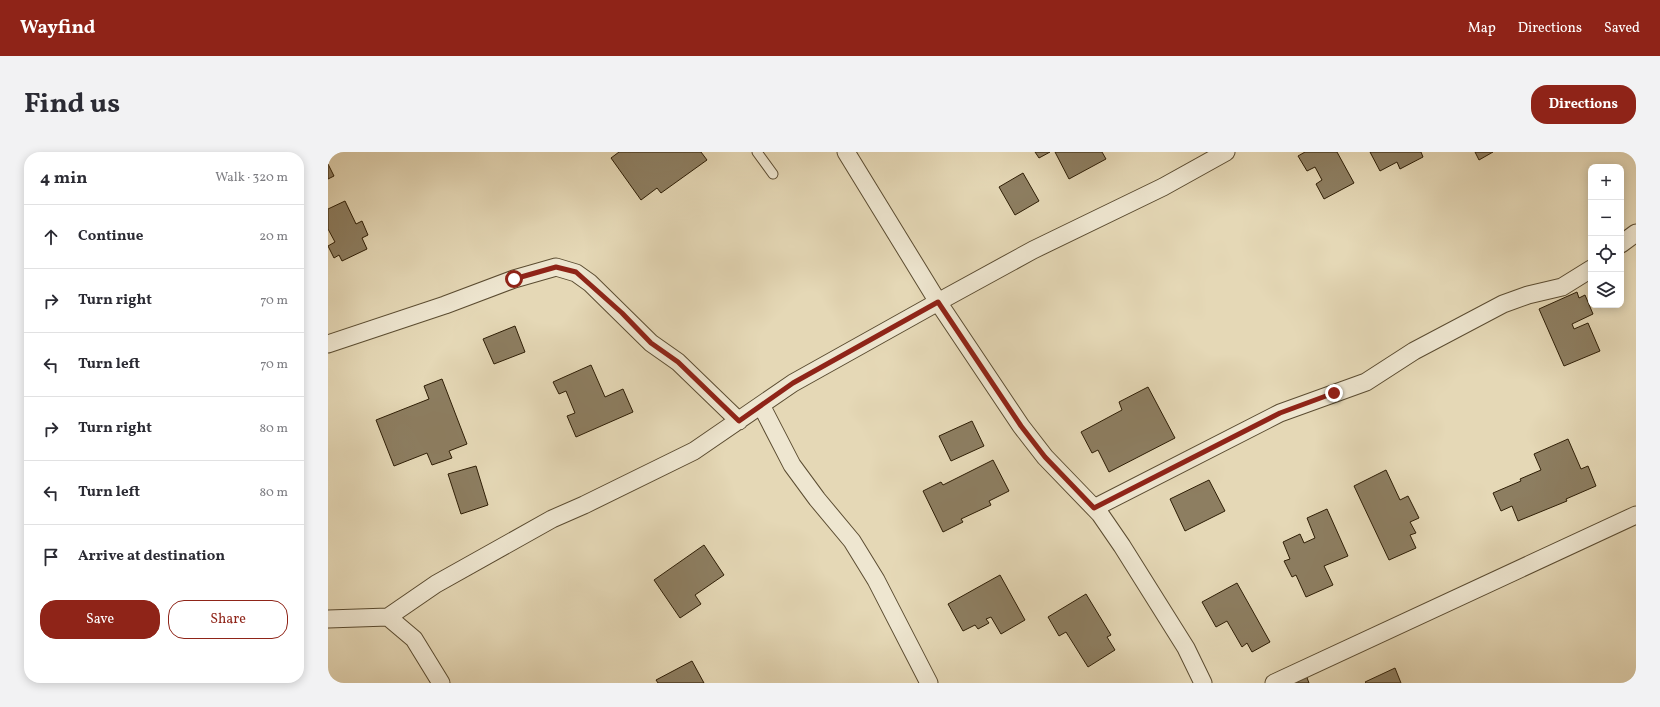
<!DOCTYPE html>
<html lang="en">
<head>
<meta charset="utf-8">
<style>
	:root { --surface:#fff; --page:#f2f2f3; --text:#2b2b33; --muted:#7c7c81; --line:#e1e1e2; --accent:#8f2418 }
	body { margin:0; font-family:Vollkorn,serif; background:var(--page); color:var(--text) }
	.controls { position:absolute; right:12px; top:12px; display:grid; overflow:hidden; border-radius:8px; box-shadow:0 2px 10px #0003 }
	.controls button { width:36px; height:36px; display:grid; place-items:center; padding:0; border:0; border-bottom:1px solid var(--line); background:var(--surface); color:var(--text); font:20px sans-serif }
	.stop { position:absolute; width:12px; height:12px; margin:-9px; border:3px solid #8f2418; border-radius:50%; background:#fff }
	.stop.end { background:#8f2418; border-color:#fff; box-shadow:0 1px 4px #0008 }
	.list { margin:0; padding:0; list-style:none }
	h2 { display:flex; justify-content:space-between; align-items:center; height:52px; margin:0; padding:0 16px; font-size:17px }
	h2 small { font-size:13px; font-weight:400; color:var(--muted) }
	.list li { display:grid; grid-template-columns:26px 1fr auto; gap:12px; align-items:center; box-sizing:border-box; height:64px; padding:0 16px; border-top:1px solid var(--line) }
	.list b { display:block; font-size:15px; white-space:nowrap }
	.list em { font-size:13px; font-style:normal; color:var(--muted) }
	.actions { display:flex; gap:8px; padding:12px 16px }
	.actions a { flex:1; padding:9px 0; border:1px solid var(--accent); border-radius:16px; text-align:center; font-size:14px; color:var(--accent) }
	.actions .main { background:var(--accent); color:#fff }
	.icon { flex:none; width:22px; height:22px; fill:none; stroke:currentColor; stroke-width:2; stroke-linecap:round; stroke-linejoin:round }
	.map { position:relative; flex:none; width:1308px; height:531px; overflow:hidden; border-radius:16px }
	header { display:flex; align-items:center; gap:24px; box-sizing:border-box; height:56px; padding:0 20px; background:var(--accent); color:#fff }
	header strong { font-size:19px }
	nav { display:flex; gap:22px; margin-inline-start:auto; font-size:14px }
	.intro { display:flex; align-items:center; justify-content:space-between; box-sizing:border-box; height:96px; padding:0 24px }
	h1 { margin:0; font-size:28px }
	.button { padding:10px 18px; border-radius:16px; background:var(--accent); color:#fff; font-size:14px; font-weight:700 }
	main { display:flex; gap:24px; padding:0 24px }
	aside { flex:1; background:var(--surface); border-radius:16px; box-shadow:0 2px 10px #0003 }
	.map>svg:first-child { display:block }
</style>
</head>
<body>
<header>
<strong>Wayfind</strong>
<nav><a>Map</a><a>Directions</a><a>Saved</a></nav>
</header>
<div class="intro"><h1>Find us</h1><a class="button">Directions</a></div>
<main>
<aside>
<h2>4 min<small>Walk · 320 m</small></h2>
<ul class="list">
<li><svg class="icon" aria-label="ahead" viewBox="0 0 24 24"><path d="M12 20V5M6 11l6-6 6 6"/></svg><div><b>Continue</b></div><em>20 m</em></li>
<li><svg class="icon" aria-label="right" viewBox="0 0 24 24"><path d="M7 20v-9h11M14 6l5 5-5 5"/></svg><div><b>Turn right</b></div><em>70 m</em></li>
<li><svg class="icon" aria-label="left" viewBox="0 0 24 24"><path d="M17 20v-9H6M10 6l-5 5 5 5"/></svg><div><b>Turn left</b></div><em>70 m</em></li>
<li><svg class="icon" aria-label="right" viewBox="0 0 24 24"><path d="M7 20v-9h11M14 6l5 5-5 5"/></svg><div><b>Turn right</b></div><em>80 m</em></li>
<li><svg class="icon" aria-label="left" viewBox="0 0 24 24"><path d="M17 20v-9H6M10 6l-5 5 5 5"/></svg><div><b>Turn left</b></div><em>80 m</em></li>
<li><svg class="icon" aria-label="arrive" viewBox="0 0 24 24"><path d="M6 21V4h12l-3 4 3 4H6"/></svg><div><b>Arrive at destination</b></div></li>
</ul>
<div class="actions"><a class="main">Save</a><a>Share</a></div>
</aside>
<div class="map">
<svg width="1308" height="531" viewBox="0 0 1308 531">
	<rect width="100%" height="100%" fill="#e5d8b6"/>
	<filter id="stains"><feTurbulence type="fractalNoise" baseFrequency=".005" numOctaves="4"/><feColorMatrix values="0 0 0 0 .2 0 0 0 0 .09 0 0 0 0 .02 0 0 0 .5 -.17"/></filter>
	<radialGradient id="worn" r=".72"><stop offset=".6" stop-color="#630" stop-opacity="0"/><stop offset="1" stop-color="#630" stop-opacity=".3"/></radialGradient>
	<path fill="#8d7e61" stroke="#2d1d05" d="M291,0H373L379,8L333,41L329,36L313,48L283,6Z
		M707,0H722L711,6Z
		M727,0H774L778,7L741,27Z
		M977,0H1009L1026,31L996,47L988,32L994,28L987,15L979,19L970,4Z
		M1042,0H1093L1095,5L1072,17L1069,10L1052,19Z
		M1147,0H1165L1151,8Z
		M0,12L6,24L0,27Z
		M695,21L711,49L687,63L671,35Z
		M17,49L28,72L34,69L40,83L34,86L39,97L14,109L11,103L6,106L0,94L7,90L0,77V57Z
		M1249,140L1251,146L1257,143L1265,162L1244,172L1246,177L1260,171L1272,199L1236,214L1211,157Z
		M187,174L197,200L166,212L155,187Z
		M263,213L277,245L295,237L305,260L248,285L239,264L247,261L238,239L231,242L225,230Z
		M114,227L139,292L121,299L124,306L104,313L99,301L66,314L48,268L101,247L96,234Z
		M820,235L847,286L781,320L770,298L764,301L753,280L794,258L791,250Z
		M644,269L656,294L623,309L611,284Z
		M1240,287L1253,317L1260,314L1268,334L1238,347L1239,349L1190,369L1184,354L1173,359L1165,341L1193,329L1192,327L1213,318L1206,302Z
		M665,308L681,339L661,349L663,353L633,367L635,370L615,380L595,339L613,330L615,333Z
		M148,314L160,353L133,362L120,322Z
		M1058,318L1072,348L1080,344L1091,366L1082,370L1088,381L1082,383L1088,396L1061,408L1026,334Z
		M881,328L897,359L857,379L842,347Z
		M999,357L1020,404L996,414L1005,433L978,445L968,423L964,425L956,409L962,407L955,390L972,382L976,391L987,386L979,366Z
		M376,393L396,423L367,443L373,452L352,466L326,428Z
		M672,423L697,468L673,482L663,465L658,467L661,471L650,477L647,473L635,479L620,452Z
		M909,431L942,490L924,500L919,491L914,495L899,469L888,475L874,450Z
		M758,442L783,483L779,485L787,498L760,515L738,480L731,484L720,465Z
		M364,509L376,531H330L328,528Z
		M1067,516L1073,531H1038L1037,530Z
		M978,523L981,531H965Z"/>
	<g fill="none" stroke-linecap="round" stroke-linejoin="round">
		<g stroke="#5b4c31" stroke-width="11">
			<path id="lane" d="M429,0L445,22"/>
		</g>
		<g stroke="#5b4c31" stroke-width="19">
			<path id="street" d="M518,0L610,150L693,274L717,305L772,362L794,394L858,496L875,531
				M1293,92L1308,81
				M0,192L117,153L186,127L228,115L248,121L262,131L323,191L350,210L411,269
				M433,253L464,313L489,347L524,389L548,428L601,531
				M766,356L952,261L1038,230L1086,199L1175,152L1200,143L1234,135L1263,117
				M60,465L86,487L113,531
				M0,467L60,465L108,432L224,367L256,353L366,299L465,231L610,150L705,98L835,35L898,0
				M946,531L1308,363"/>
		</g>
		<use href="#lane" stroke="#eee6d0" stroke-width="9"/>
		<use href="#street" stroke="#eee6d0" stroke-width="17"/>
	</g>
	<g fill="none" stroke-linecap="round" stroke-linejoin="round">
		<path stroke="#8f2418" stroke-width="5" d="M186,127L228,115L248,120L294,161L323,191L350,210L411,269L465,231L610,150L693,274L717,305L766,356L952,261L1006,241"/>
	</g>
	<rect width="100%" height="100%" filter="url(#stains)"/>
	<rect width="100%" height="100%" fill="url(#worn)"/>
</svg>
<div class="controls">
<button>+</button>
<button>−</button>
<button><svg class="icon" aria-label="locate" viewBox="0 0 24 24"><circle cx="12" cy="12" r="6"/><path d="M12 2v4M12 18v4M2 12h4M18 12h4"/></svg></button>
<button><svg class="icon" aria-label="layers" viewBox="0 0 24 24"><path d="M12 4l9 5-9 5-9-5zM3 14l9 5 9-5"/></svg></button>
</div>
<div class="stop" style="left:186px;top:127px"></div>
<div class="stop end" style="left:1006px;top:241px"></div>
</div>
</main>
</body>
</html>
